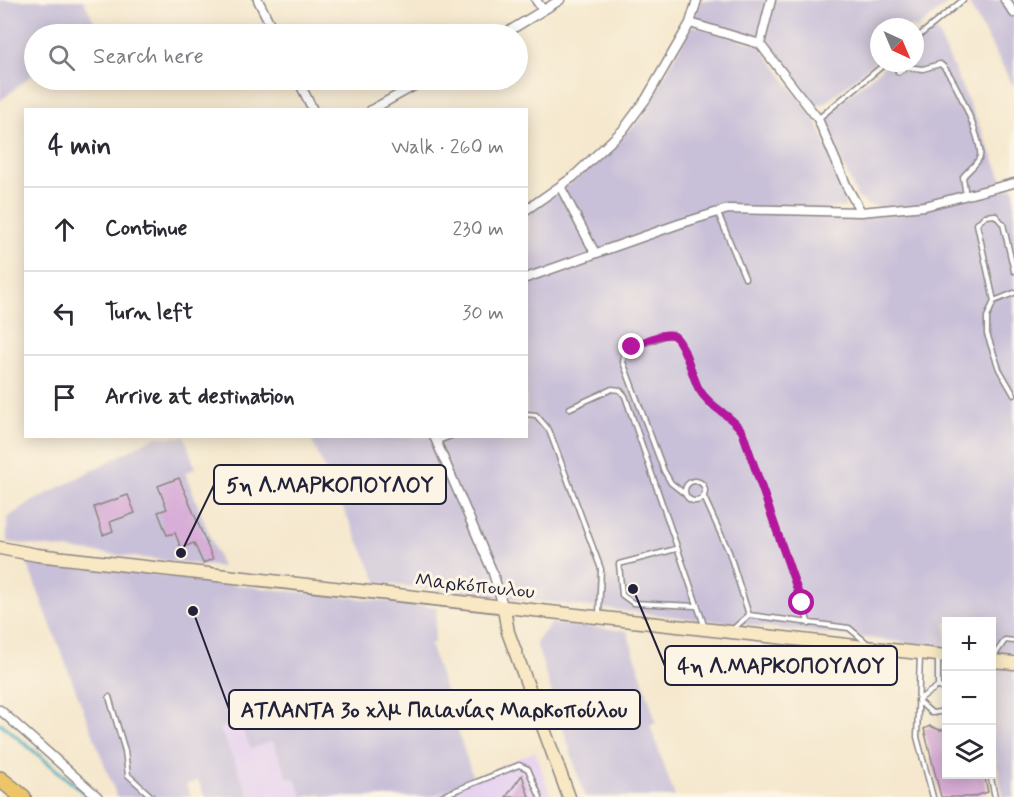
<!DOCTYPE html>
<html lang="en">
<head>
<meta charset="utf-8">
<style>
	:root { --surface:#fff; --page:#f7f7f7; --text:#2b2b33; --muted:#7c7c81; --line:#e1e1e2 }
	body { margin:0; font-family:Mynerve,sans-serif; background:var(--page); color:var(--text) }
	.controls { position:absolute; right:18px; bottom:18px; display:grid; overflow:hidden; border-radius:0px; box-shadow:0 3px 15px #0003 }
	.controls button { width:54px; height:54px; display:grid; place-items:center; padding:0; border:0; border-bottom:2px solid var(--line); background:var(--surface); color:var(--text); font:30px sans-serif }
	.compass { position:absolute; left:870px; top:18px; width:54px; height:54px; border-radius:50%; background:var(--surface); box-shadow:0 3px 15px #0003; rotate:136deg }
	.stop { position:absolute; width:18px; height:18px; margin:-14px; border:4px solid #b5179e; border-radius:50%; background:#fff }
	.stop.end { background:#b5179e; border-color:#fff; box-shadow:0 2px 6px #0008 }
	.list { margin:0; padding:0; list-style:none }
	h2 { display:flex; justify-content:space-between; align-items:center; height:78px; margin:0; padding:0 24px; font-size:26px }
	h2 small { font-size:20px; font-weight:400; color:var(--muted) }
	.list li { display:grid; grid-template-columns:39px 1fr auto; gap:18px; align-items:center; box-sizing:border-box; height:84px; padding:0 24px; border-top:2px solid var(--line) }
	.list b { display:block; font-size:22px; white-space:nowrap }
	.list em { font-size:20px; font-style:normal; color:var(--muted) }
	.icon { flex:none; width:33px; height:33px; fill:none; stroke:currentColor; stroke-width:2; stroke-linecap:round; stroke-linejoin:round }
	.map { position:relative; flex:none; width:1014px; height:797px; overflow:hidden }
	.search { position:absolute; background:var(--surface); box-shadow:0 3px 15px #0003; left:24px; top:24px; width:504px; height:66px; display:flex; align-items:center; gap:15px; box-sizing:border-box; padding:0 21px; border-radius:33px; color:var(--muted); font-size:22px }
	.panel { position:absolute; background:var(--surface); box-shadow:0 3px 15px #0003; left:24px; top:108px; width:504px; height:330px; border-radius:0px }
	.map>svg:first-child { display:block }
</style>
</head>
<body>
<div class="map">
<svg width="1014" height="797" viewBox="0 0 1014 797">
	<rect width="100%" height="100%" fill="#fcf5e5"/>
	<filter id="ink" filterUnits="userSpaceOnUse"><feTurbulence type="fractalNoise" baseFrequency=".0167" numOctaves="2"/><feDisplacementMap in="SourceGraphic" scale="12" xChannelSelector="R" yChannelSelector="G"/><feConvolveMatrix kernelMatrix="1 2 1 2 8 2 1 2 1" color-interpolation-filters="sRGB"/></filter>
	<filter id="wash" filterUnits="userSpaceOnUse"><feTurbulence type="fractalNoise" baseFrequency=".008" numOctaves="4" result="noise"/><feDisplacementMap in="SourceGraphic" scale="24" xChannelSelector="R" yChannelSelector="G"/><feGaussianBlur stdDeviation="1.35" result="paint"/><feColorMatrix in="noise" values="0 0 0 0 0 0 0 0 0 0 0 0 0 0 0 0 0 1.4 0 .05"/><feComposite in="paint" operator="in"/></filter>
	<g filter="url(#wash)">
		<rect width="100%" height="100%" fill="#f5e8ce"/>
		<path fill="#e6d2f0" d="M239,720L273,741L288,779L294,777L303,797H250L220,729Z
			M535,751L551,797H431Z"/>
		<path fill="#c8bfd8" d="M0,0H83L99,31L94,34H34V73L0,101Z
			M700,0H768L758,41L693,21Z
			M773,0H952L915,30V27H879V59L825,103L811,106L763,39Z
			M967,0H1014V87Z
			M934,24L1007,189L1014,187V654L992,652V622H946V647L378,583L310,437L526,436L527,214L577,178L642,118L692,25L759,45L816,121L846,192L845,207L826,208L830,217L879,215L878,206L867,205L857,196L824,122L825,116L888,63H915V40Z
			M155,437H185L195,468L185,473L222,567L7,542V518L26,505Z
			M25,558L260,588L437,607L434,643L430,644L473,778L430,797H323L321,794L303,797L294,778L288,779L273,741L251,749L238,720L220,729L250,797H205L198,780L186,785L191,797H117Z
			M551,623L627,631L656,722L650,726L675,797H585L536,643Z
			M992,667L1014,670V797H1003L992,739Z"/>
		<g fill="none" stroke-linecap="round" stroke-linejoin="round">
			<path stroke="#41aac0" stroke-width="3" d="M0,723L89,797"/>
		</g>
		<g id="blocks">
			<path fill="#d8add7" d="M179,478L213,559L203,563L194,543L181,548L175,533L167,535L158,512L167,509L158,486Z
				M128,495L135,513L110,522L113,531L103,535L94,507Z
				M930,726L940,730L946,729V774H984L988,792L972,797H941L924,729Z
				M522,775L529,797H506Z"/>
		</g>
	</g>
	<g filter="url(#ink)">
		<use href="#blocks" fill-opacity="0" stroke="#8c8584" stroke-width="1.5"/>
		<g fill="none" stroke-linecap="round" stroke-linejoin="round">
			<g stroke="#8c8584" stroke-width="7">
				<path id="lane" d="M915,39L963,0
					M898,72L906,67L923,69L940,64C952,70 983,142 980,156C978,164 968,170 963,177L966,196
					M819,118L886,63
					M718,213L745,278
					M1014,271L1003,224L995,215L985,216L977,224L994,301L987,317V334L999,369L1014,395
					M994,301L1014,293
					M570,408L612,389L620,390L625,396L704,625
					M526,414L536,415L549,430L601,569L599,614
					M438,441L451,436
					M685 491a10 10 0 1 1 20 0a10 10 0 1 1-20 0Z
					M685,494L671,483L664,471L623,362L624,353C633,346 642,343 653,340C659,338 669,332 675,336C685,342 692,378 699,390C711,408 731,414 742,431L809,624
					M704,497L729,552L749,615
					M676,549L619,564L622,595L633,603L695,606
					M733,629L749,615L849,628L867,643
					M920,656L917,737L933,797
					M992,659L1005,640L1014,641
					M938,686V657
					M109,697L125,751L128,775L152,797
					M918,700L938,686L946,691
					M918,701L932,713L946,711
					M990,774L995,797
					M439,797L519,765L528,769L540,797"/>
			</g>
			<g stroke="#8c8584" stroke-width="11">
				<path id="street" d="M258,0L275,34
					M536,0L543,10
					M1005,0L1014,13
					M690,23L760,44L818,119L847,187L861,212L925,206L1014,183
					M504,34L560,0
					M760,44L771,0
					M298,80L313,110
					M371,110L425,80
					M560,186L595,253
					M526,210L573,177L623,130L646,99L690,23L697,0
					M526,278L679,224L728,209L861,212
					M434,436L493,573L504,609
					M0,710L98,797"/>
			</g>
			<g stroke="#8c8584" stroke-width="15">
				<path id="secondary" d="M0,548L37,555L946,656
					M504,609L508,632L569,797
					M992,661L1014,663"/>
			</g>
			<g stroke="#8c8584" stroke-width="18">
				<path id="highway" d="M0,779L23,797"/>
			</g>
			<use href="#lane" stroke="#fff" stroke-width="4"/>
			<use href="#street" stroke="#fff" stroke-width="8"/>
			<use href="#secondary" stroke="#f8e8c3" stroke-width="12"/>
			<use href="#highway" stroke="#edc569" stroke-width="15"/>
		</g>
	</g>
	<g fill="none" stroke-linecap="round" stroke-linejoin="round" filter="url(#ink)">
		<path stroke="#b5179e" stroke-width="8" d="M632,347C642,343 662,332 672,335C684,339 692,377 699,389C710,408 730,414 742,431L802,603"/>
	</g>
	<g text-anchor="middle" stroke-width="6" stroke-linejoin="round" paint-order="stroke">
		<g font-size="20" fill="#22223b" stroke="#fcf5e5">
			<text transform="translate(475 585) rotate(6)" y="7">Μαρκόπουλου</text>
		</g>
	</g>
	<path fill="none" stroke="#22223b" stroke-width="2" d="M181 553L214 485M633 589L665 666M193 611L229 709"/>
	<g fill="#22223b" stroke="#fcf5e5" stroke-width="2">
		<circle cx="181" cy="553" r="6"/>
		<circle cx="633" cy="589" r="6"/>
		<circle cx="193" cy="611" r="6"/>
	</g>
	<g fill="#fcf5e5" stroke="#22223b" stroke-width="2">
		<rect x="214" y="465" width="232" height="39" rx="6"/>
		<rect x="665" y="646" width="232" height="39" rx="6"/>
		<rect x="229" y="690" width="411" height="39" rx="6"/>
	</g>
	<g font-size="21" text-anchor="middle" font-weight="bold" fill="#22223b">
		<text x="330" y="492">5η Λ.ΜΑΡΚΟΠΟΥΛΟΥ</text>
		<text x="781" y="673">4η Λ.ΜΑΡΚΟΠΟΥΛΟΥ</text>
		<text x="434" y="717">ΑΤΛΑΝΤΑ 3ο χλμ Παιανίας Μαρκοπούλου</text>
	</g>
</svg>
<div class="controls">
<button>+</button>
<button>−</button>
<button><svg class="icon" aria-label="layers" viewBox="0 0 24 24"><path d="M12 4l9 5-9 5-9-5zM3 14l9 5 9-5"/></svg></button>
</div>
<svg class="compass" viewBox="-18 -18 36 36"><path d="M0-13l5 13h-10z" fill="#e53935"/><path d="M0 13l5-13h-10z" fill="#7c7c81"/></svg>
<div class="stop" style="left:802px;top:603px"></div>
<div class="stop end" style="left:632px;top:347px"></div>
<div class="search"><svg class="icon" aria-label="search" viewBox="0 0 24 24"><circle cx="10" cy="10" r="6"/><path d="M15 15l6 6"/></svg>Search here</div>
<section class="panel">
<h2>4 min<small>Walk · 260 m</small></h2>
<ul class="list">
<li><svg class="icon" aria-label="ahead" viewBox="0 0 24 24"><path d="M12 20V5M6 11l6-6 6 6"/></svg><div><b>Continue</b></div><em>230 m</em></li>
<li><svg class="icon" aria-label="left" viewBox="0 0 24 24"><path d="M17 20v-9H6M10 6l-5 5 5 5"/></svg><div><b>Turn left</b></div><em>30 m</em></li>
<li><svg class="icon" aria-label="arrive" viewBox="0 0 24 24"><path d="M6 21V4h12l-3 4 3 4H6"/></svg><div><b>Arrive at destination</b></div></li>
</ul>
</section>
</div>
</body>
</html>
